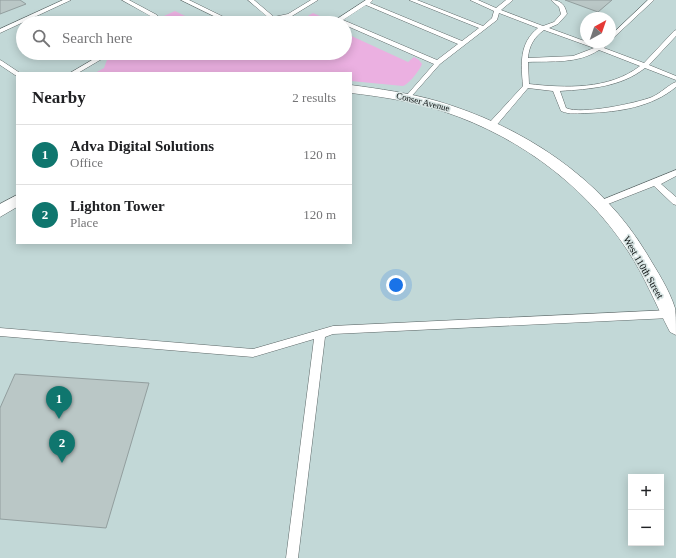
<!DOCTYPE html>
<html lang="en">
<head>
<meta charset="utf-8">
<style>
	:root { --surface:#fff; --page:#f6f6f6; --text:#202124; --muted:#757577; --line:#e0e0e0; --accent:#0f766e }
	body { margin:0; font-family:Georgia,serif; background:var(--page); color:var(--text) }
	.controls { position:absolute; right:12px; bottom:12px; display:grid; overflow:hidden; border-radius:0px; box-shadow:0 2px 10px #0003 }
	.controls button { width:36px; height:36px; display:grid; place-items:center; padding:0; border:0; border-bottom:1px solid var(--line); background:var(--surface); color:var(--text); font:20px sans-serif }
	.compass { position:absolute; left:580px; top:12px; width:36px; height:36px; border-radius:50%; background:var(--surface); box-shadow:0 2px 10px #0003; rotate:40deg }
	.you { position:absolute; left:396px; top:285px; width:14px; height:14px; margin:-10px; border:3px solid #fff; border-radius:50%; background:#1a73e8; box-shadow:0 0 0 6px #1a73e833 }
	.badge { display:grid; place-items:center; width:26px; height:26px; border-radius:50%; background:var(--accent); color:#fff; font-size:13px; font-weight:700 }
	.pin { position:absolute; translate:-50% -33px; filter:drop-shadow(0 1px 2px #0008) }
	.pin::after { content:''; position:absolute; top:21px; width:14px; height:12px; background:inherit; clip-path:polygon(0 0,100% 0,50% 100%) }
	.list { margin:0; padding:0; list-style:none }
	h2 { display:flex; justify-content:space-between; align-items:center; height:52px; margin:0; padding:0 16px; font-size:17px }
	h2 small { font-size:13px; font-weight:400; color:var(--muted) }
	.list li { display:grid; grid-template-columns:26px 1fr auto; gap:12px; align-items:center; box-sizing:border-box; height:60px; padding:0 16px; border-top:1px solid var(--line) }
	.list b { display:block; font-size:15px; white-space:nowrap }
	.list p { margin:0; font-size:13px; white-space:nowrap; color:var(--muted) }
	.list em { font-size:13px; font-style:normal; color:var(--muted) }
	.icon { flex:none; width:22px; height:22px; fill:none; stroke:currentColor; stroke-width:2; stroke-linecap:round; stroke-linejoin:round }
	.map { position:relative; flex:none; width:676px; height:558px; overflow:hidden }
	.search { position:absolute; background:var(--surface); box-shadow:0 2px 10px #0003; left:16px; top:16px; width:336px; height:44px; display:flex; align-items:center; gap:10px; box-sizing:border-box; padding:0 14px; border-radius:22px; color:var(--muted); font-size:15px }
	.panel { position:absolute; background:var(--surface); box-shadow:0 2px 10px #0003; left:16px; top:72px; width:336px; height:172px; border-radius:0px }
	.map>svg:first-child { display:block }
</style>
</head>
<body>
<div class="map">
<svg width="676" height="558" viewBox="0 0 676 558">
	<rect width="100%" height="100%" fill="#d8e5e4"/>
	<path fill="#c2d8d7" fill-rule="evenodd" d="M0,0H676V558H0ZM586,18H610V42H586ZM23,23H345V53H23ZM17,73H351V243H17ZM631,477H661V543H631Z"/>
	<path fill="#ebb0e1" d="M175,11L195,21L201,18L211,23H163L164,16Z
		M313,13L329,20L324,23H296Z
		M345,33L408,62L414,57L419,60L422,64C420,70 409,84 403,86L351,81V73H95L104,68L107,60L119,53H345Z"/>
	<path fill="#bac7c6" stroke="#929e9e" d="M0,0H20L26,4L0,14Z
		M565,0H612L598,12Z
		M15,374L149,383L106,528L0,519V408Z"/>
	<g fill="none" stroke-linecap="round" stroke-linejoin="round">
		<g stroke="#5d6868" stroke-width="1">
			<path id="service" d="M63,0H71L0,33V29Z
				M122,0H129L157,15L158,23H152V17Z
				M181,0H189L236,23H228Z
				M248,0H254L274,17L288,14L311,0H318L292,16L275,20L274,23H268L270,19Z
				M366,0H373L370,3L462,41L479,28L409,0H417L483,26L492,18L494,11L470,0H478L496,8L506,0H513L501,10L543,26L554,22L561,14L559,7L551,0C561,0 565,5 567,14L558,24L549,28L598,46L603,42H610L604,48L644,63L674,31L676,30V36L649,65L676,76V80L645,68C621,87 590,89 560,91L566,108C581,115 637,103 652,97C661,93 668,85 676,82V87C652,107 619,112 588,113C578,113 570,115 561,111L553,91L528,88L495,127H489V123L523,86C521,64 519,43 538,28L499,13L497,20L440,64L410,98H406V96L434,64L345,25V23L337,21V19ZM366,5L458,44L437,60L343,20ZM544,30L594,48L573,56L528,58C529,46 534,37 544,30ZM599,50L640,66C609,90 565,88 529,84L528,62C552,61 578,64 599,50Z
				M648,0H654L610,41V36Z
				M104,53H112L78,73H70Z
				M0,60L2,61L20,73H17V76L15,75L0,65Z
				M676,170V176L661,184L676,197V205L673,204L654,186L603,206H597L596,204L597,202Z
				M670,310L673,311L675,314L673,317L670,318L333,334L325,337L298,558H286L314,339L253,357L0,336V328L253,349L333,326Z"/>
		</g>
		<g stroke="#5d6868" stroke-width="1">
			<path id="minor" d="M351,85C380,89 409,93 437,101C522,126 601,177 647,254C657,271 669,289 675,308C676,315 676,327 676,335L670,332C656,305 645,277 628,251C582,181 510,130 429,107C403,100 377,96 351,93Z
				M17,195V207L0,217V204Z"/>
		</g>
		<use href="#service" fill="#fff" fill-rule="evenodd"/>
		<use href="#minor" fill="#fff" fill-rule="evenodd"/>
	</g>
	<g text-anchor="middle" stroke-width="3" stroke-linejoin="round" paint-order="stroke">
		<g font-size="9" fill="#0d1111" stroke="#d8e5e4">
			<text transform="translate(423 102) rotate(14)" y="3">Conser Avenue</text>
		</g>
		<g font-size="10" fill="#0d1111" stroke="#d8e5e4">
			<text transform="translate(644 267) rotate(60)" y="4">West 110th Street</text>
		</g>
	</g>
</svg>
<div class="controls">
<button>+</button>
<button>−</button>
</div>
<svg class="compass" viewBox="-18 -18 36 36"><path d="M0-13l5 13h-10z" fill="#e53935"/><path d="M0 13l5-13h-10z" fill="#757577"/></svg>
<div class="you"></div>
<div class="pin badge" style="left:59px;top:419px">1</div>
<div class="pin badge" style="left:62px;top:463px">2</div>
<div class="search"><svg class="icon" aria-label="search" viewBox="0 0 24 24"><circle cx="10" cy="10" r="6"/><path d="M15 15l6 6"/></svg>Search here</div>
<section class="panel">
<h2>Nearby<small>2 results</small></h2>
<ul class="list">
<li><span class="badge">1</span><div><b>Adva Digital Solutions</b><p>Office</p></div><em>120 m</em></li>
<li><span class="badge">2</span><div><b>Lighton Tower</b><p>Place</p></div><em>120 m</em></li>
</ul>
</section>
</div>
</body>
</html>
